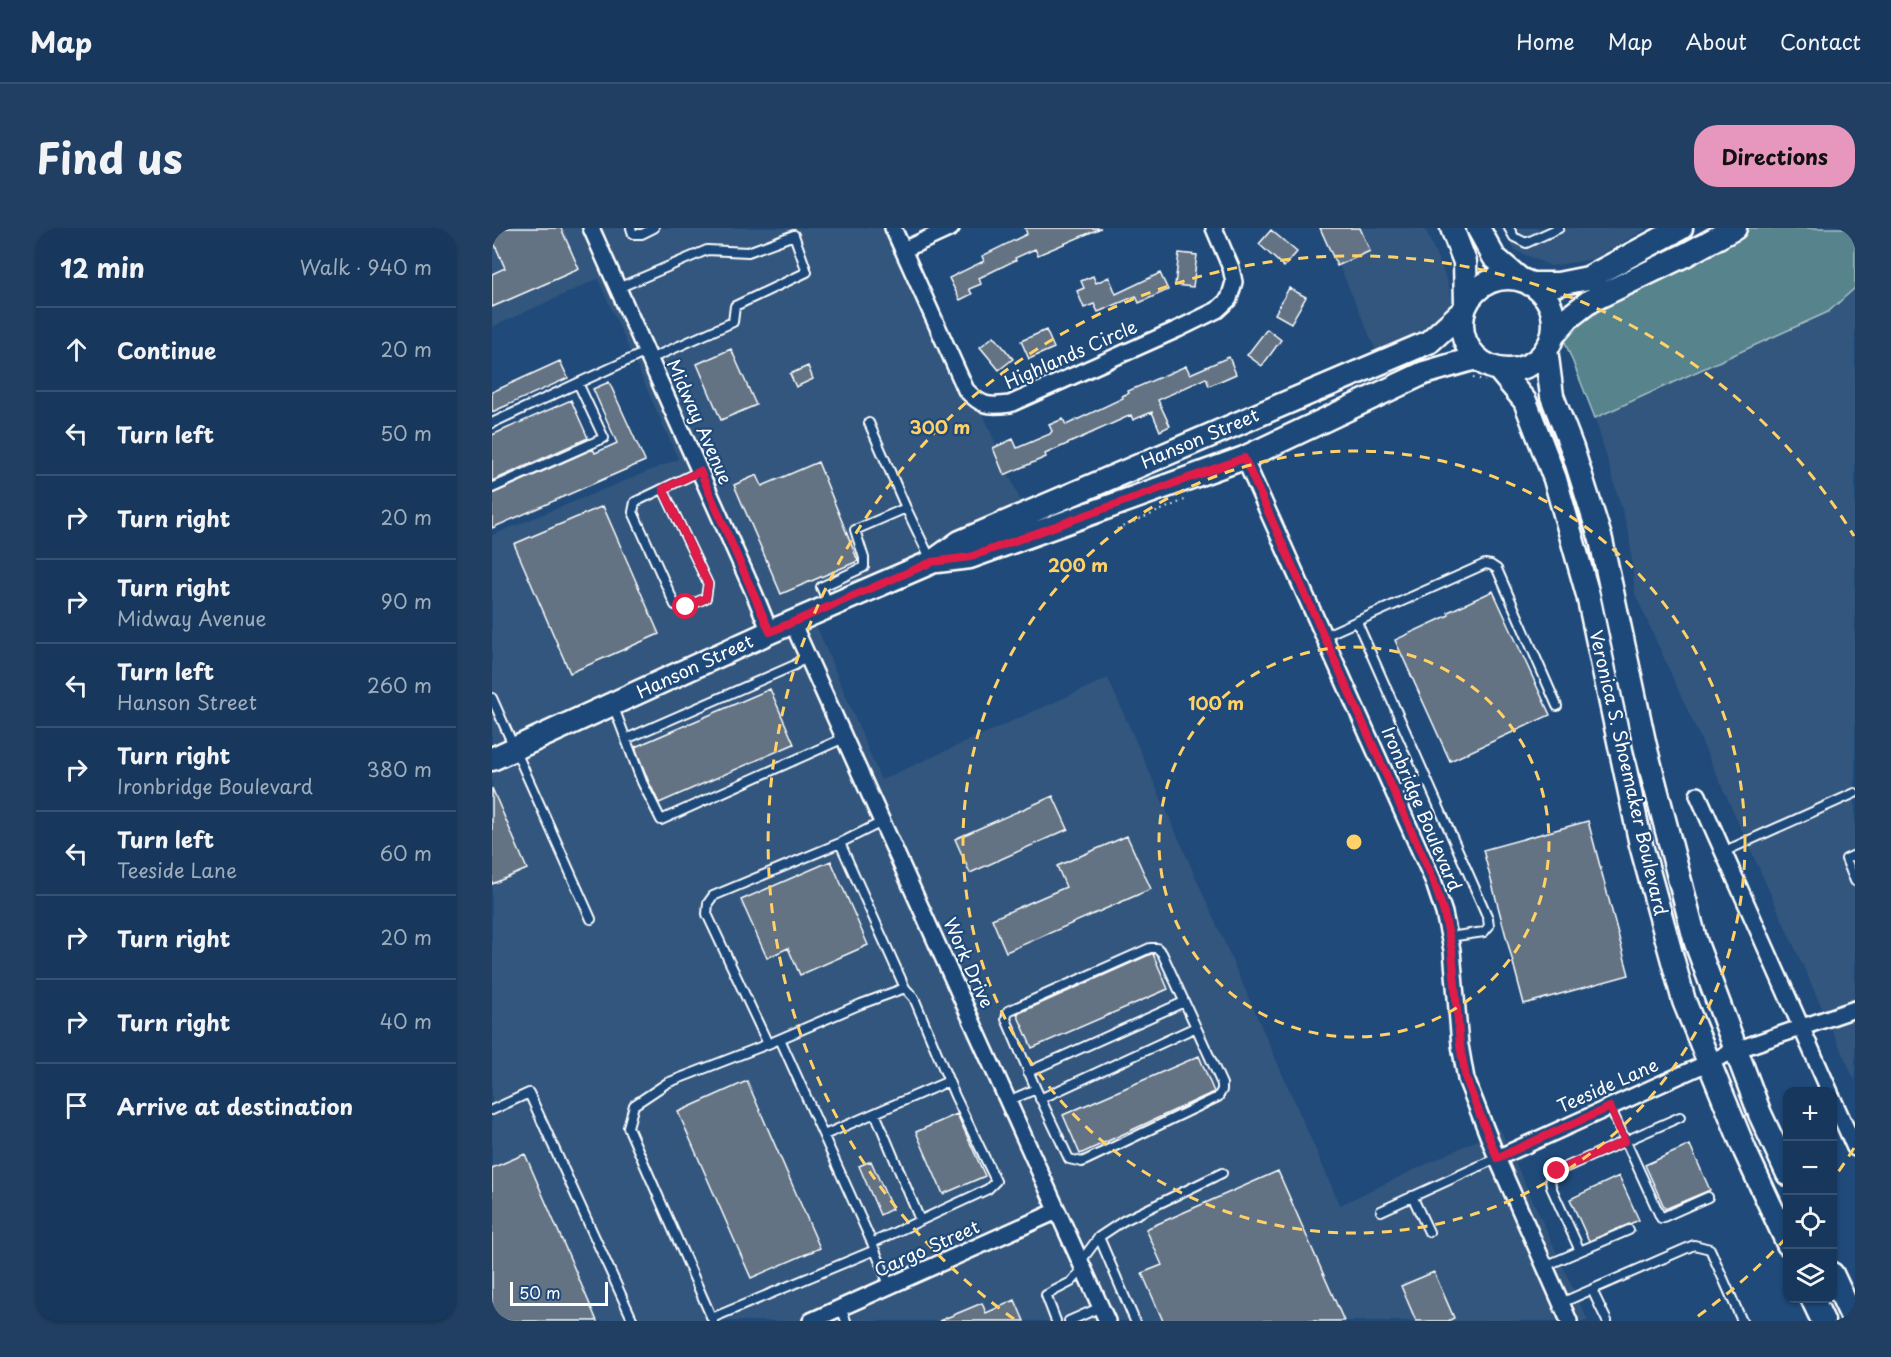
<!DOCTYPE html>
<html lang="en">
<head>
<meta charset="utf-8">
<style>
	:root { --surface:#17385c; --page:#203f62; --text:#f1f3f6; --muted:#9eacbb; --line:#365272; --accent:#e797bd }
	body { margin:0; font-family:"Playpen Sans",sans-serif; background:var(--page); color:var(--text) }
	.controls { position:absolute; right:18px; bottom:18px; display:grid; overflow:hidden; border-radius:12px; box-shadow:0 2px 4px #0004 }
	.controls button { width:54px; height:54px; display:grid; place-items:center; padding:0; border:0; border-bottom:2px solid var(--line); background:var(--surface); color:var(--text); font:30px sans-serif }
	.scale { position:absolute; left:18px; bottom:15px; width:98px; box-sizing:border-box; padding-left:6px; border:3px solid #fff; border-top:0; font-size:16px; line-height:21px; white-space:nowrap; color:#fff; -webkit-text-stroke:4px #1f4a7a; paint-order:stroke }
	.stop { position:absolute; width:18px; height:18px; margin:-14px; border:4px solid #e11d48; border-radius:50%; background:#fff }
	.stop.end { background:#e11d48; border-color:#fff; box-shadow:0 2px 6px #0008 }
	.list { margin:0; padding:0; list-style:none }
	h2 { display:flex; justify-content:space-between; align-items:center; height:78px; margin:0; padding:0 24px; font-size:26px }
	h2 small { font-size:20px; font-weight:400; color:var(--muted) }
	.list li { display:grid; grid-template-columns:39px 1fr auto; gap:18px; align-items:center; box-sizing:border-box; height:84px; padding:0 24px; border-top:2px solid var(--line) }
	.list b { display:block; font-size:22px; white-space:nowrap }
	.list p { margin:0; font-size:20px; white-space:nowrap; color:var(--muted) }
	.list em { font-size:20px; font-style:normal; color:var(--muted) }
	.icon { flex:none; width:33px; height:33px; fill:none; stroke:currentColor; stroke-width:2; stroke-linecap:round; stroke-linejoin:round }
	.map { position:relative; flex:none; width:1363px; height:1093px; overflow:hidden; border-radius:24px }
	header { display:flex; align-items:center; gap:36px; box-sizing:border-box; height:84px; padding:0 30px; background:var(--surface); border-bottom:2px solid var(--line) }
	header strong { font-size:28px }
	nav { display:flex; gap:33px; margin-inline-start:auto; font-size:21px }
	.intro { display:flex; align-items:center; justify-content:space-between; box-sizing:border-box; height:144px; padding:0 36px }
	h1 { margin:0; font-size:42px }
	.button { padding:15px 27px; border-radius:24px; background:var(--accent); color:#111; font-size:21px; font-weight:700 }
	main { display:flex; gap:36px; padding:0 36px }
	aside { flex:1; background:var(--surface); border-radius:24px; box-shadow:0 2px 4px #0004 }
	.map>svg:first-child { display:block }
</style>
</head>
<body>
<header>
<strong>Map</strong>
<nav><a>Home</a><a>Map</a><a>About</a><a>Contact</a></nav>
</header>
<div class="intro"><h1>Find us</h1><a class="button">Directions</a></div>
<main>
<aside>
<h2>12 min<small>Walk · 940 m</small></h2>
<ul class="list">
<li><svg class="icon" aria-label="ahead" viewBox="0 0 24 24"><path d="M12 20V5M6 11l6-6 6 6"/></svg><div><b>Continue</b></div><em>20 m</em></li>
<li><svg class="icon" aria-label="left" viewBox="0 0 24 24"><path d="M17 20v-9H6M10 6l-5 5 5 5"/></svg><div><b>Turn left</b></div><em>50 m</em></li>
<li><svg class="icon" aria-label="right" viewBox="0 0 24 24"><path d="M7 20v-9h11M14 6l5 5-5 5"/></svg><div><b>Turn right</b></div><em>20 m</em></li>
<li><svg class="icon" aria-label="right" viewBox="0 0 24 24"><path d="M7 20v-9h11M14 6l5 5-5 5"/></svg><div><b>Turn right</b><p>Midway Avenue</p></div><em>90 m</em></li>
<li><svg class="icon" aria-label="left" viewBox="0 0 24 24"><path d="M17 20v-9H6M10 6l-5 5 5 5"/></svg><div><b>Turn left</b><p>Hanson Street</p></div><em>260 m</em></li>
<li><svg class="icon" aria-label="right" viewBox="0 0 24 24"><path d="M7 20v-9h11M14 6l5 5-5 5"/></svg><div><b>Turn right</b><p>Ironbridge Boulevard</p></div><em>380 m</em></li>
<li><svg class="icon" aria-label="left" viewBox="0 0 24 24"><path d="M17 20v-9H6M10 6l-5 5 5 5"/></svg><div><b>Turn left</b><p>Teeside Lane</p></div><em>60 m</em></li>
<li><svg class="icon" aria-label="right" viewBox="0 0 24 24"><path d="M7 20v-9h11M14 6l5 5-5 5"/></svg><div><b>Turn right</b></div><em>20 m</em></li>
<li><svg class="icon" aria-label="right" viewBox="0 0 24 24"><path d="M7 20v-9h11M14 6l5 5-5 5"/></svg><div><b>Turn right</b></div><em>40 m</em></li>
<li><svg class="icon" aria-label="arrive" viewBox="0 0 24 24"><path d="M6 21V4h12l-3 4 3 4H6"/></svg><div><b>Arrive at destination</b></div></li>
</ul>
</aside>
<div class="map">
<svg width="1363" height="1093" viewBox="0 0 1363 1093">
	<rect width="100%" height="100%" fill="#1f4a7a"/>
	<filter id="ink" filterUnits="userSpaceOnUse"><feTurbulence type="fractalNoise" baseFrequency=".0167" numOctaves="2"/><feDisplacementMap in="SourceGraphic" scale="12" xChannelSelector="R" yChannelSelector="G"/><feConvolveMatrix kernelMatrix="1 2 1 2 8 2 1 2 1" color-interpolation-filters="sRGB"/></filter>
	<g filter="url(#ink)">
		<path fill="#33567d" d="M0,0H411L531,279L437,326L0,523V307L186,231L106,51L0,99Z
			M831,0H933L955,52L963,81L933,108L886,127Z
			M1008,0H1156L1102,31L1059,38L1024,23Z
			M1363,60V853L1143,366L1137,306L1103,190L1336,84Z
			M325,399L389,552L616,450L848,977L1008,901L1096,1093H0V540L281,411L313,405Z"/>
		<path fill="#56838c" stroke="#aac1c6" stroke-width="1.5" d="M1257,0H1363V60L1336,84L1103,190L1071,109L1089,88L1199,32Z"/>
		<path fill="#637383" stroke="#fff" stroke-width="1.5" d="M0,0H69L87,41L0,79V46L13,40L0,10Z
			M533,0H609L546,27L543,21L523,30L524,32L487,50L489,56L477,61L480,66L468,72L457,50L492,33L490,28L535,6Z
			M828,0H868L878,23L845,38Z
			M779,2L805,24L792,39L767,16Z
			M687,25L705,27L701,59L683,57Z
			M668,45L676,62L647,75L644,68L606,84L602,76L592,80L585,63L592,60L589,53L601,48L604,55L617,49L624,66Z
			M797,60L814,69L799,95L783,86Z
			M775,101L789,112L770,138L755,127Z
			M554,102L562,120L537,131L529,113Z
			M502,108L521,131L507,142L488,119Z
			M239,121L264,177L229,192L205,136Z
			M737,129L744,146L717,158L714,150L666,172L678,198L668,203L660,184L641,192L639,187L553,226L554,229L512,247L501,220L521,211L525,220L558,206L560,203L557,197L571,191L574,197L631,170L630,168L637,165L636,163L694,138L698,146Z
			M68,133L76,150L0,184V164Z
			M316,138L321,151L304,159L298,146Z
			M117,154L153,233L0,300V266L101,221L103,225L125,215L101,161Z
			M79,172L96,210L0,253V207Z
			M326,234L366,333L289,366L242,257L265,247L270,258Z
			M111,278L167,406L78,445L22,316Z
			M1001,363L1058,487L958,533L903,412L957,387L956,384Z
			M278,461L302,516L167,575L156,552L143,519Z
			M0,560L35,641L0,656Z
			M561,568L576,601L478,645L463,611Z
			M1096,593L1137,747L1032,776L991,622Z
			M635,608L659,661L514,724L500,691L574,659L565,638Z
			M339,633L376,717L308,747L296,720L275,730L249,672Z
			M659,726H661L676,761L540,820L525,786Z
			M707,828L722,864L588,926L571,887Z
			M255,853L328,1020L259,1050L186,884Z
			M465,886L493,948L451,966L424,904Z
			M1198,917L1218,962L1173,981L1153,937Z
			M33,926L105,1093H0V940Z
			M379,933L400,981L388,987L367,938Z
			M786,943L852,1093H671L650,1045L670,1037L654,1001Z
			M1127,948L1147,992L1097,1013L1078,971Z
			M942,1044L962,1090L956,1093H924L909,1058Z
			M523,1072L532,1093H447L490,1075L494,1085Z"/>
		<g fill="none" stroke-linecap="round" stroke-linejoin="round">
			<g stroke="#fff" stroke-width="12">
				<path id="lane" d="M139,0L141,6H150L162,0
					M1017,0L1022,9L1034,15L1067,0
					M126,60L215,22L256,24L302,7L315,44L243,78L241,94L158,131
					M86,155L154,124
					M0,195L86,155L112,210L0,260
					M377,195L414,280L439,332
					M171,261L216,356L214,370L194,379L183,377L141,284L143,274L208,243
					M337,377L329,359L372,339V330L363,302L414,280
					M865,394L996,690L997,698L992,704L957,709
					M832,408L993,336L999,337L1005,341L1065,478
					M0,470L99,691
					M121,477L150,554L169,592L352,510
					M134,511L303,437L315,426
					M902,565L934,551
					M348,615L413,760
					M1231,624L1363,565
					M1363,627L1354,631L1363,653
					M288,811L380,1015
					M276,816L215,686L216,675L221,668L348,615L390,594
					M536,844L692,774
					M548,871L704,799
					M516,873L544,861L514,791L516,783L658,720H665L670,725L730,856V862L726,869L590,934L577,931L544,861
					M1118,879L1169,990L1216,969
					M0,882L37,865L141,1093
					M383,885L428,992
					M332,907L457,853
					M920,968L937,1004
					M889,983L1005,930
					M607,1009L643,1093
					M1088,1023L1137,1002
					M589,1033L607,1009L631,993L730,945
					M1053,1038L1088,1023L1059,959L1058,950L1065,943L1188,889
					M1100,1062L1115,1093
					M1069,1075L1202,1017L1218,1021L1250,1093
					M349,1080L354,1093
					M220,1090L383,1022
					M221,1093L136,899L142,877L175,855L276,816L369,776L413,760L422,770L463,868L504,953L496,961L380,1015L398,1059
					M564,1093L554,1067L579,1054L592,1040
					M577,1093L609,1079"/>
			</g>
			<g stroke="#fff" stroke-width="20">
				<path id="street" d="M99,0L262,365L278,404
					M401,0L411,22
					M459,0L411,22L474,162C489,178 496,179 518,176L686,101L725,82L737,71L742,54L739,40L722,0
					M752,230L941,652L952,685L960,722L968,817L974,851L1005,930L1077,1093
					M300,394L615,1093
					M1206,567L1338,864
					M1340,869L1363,920
					M1005,930L1244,822L1363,781
					M319,1093L565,983"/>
			</g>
			<g stroke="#fff" stroke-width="27">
				<path id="secondary" d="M960,0L973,34L974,76
					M986,0L1002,29L1029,52
					M970 96a46 46 0 1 1 92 0a46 46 0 1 1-92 0Z
					M1038,56H1066L1096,50L1189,0
					M1060,109L1076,90L1098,73L1195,26L1243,0
					M1054,121L1060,168L1080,220L1109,312L1153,518L1204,715L1268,886L1296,946
					M1007,142L1033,173L1063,251L1096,367L1149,617L1192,773L1253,923L1296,1016
					M445,333L478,329L752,230L932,145L984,130
					M0,531L278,404L440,334L468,314L937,114L971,83
					M1340,1046L1362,1093
					M1320,1070L1331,1093"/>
			</g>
			<path stroke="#fff" stroke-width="2" stroke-dasharray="1.5 4.5" stroke-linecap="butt" d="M981,150L993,153
				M625,301L695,271"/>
			<use href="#lane" stroke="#1f4a7a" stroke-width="8"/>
			<use href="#street" stroke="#1f4a7a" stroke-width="15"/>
			<use href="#secondary" stroke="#1f4a7a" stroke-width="22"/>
		</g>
	</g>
	<g fill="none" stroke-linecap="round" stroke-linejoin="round" filter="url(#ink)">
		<path stroke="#e11d48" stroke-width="8" d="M194,379L214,370L216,356L171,261L208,243L278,404L440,334L478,329L752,230L941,651L952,685L960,722L968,817L974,851L1005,930L1118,879L1133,913L1065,943"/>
	</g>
	<g fill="none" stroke="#ffd166" stroke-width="3" stroke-dasharray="10 8">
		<circle cx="862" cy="614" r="195"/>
		<circle cx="862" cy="614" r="391"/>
		<path d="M1362 920A586 586 0 0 1 1342 950M1294 1010A586 586 0 0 1 1202 1091M522 1091A586 586 0 1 1 1362 308"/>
	</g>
	<g text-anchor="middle" stroke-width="4.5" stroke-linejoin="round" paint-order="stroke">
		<g font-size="18" fill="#fff" stroke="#1f4a7a">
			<text transform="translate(579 127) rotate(-24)" y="6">Highlands Circle</text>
			<text transform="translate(207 194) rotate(66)" y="6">Midway Avenue</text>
			<text transform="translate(708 211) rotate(-23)" y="6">Hanson Street</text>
			<text transform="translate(203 439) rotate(-25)" y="6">Hanson Street</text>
			<text transform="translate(1136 545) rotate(77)" y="6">Veronica S. Shoemaker Boulevard</text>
			<text transform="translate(929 581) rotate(67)" y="6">Ironbridge Boulevard</text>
			<text transform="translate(476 735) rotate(66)" y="6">Work Drive</text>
			<text transform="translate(1116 858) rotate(-24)" y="6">Teeside Lane</text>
			<text transform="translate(435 1021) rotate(-24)" y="6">Cargo Street</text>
		</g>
	</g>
	<circle cx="862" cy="614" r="9" fill="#ffd166" stroke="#1f4a7a" stroke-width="3"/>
	<g font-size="18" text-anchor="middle" font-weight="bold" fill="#ffd166" stroke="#1f4a7a" stroke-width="4.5" stroke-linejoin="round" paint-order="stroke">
		<text x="448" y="206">300 m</text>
		<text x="586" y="344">200 m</text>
		<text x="724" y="482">100 m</text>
	</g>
</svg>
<div class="controls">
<button>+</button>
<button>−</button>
<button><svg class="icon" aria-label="locate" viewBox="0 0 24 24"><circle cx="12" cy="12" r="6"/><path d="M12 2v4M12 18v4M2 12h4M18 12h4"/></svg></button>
<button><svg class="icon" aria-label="layers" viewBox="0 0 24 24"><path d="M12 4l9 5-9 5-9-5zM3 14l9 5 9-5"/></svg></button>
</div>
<div class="scale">50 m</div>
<div class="stop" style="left:194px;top:379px"></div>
<div class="stop end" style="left:1065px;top:943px"></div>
</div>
</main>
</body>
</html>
